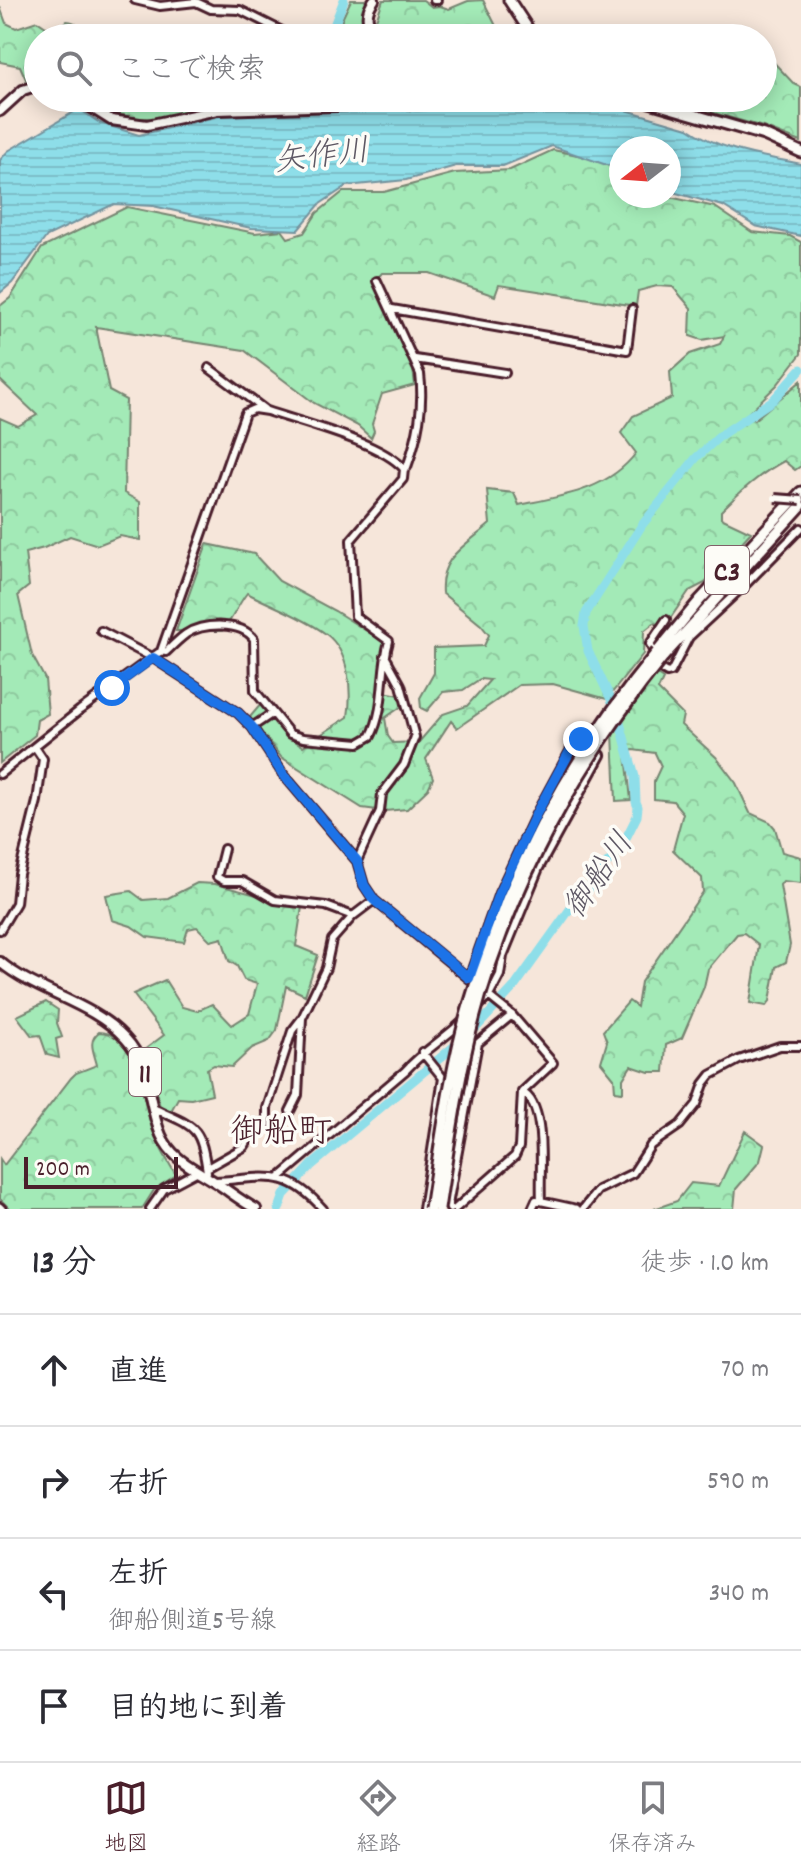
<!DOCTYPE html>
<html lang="ja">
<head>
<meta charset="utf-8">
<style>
	:root { --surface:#fff; --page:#f2f2f3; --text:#2b2b33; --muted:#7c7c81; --line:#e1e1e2; --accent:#4a1f2b }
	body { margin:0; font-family:Dekko,"Klee One",sans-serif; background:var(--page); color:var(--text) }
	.compass { position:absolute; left:609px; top:136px; width:72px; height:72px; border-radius:50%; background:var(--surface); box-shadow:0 4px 20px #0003; rotate:253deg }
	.scale { position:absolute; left:24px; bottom:20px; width:154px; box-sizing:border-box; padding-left:8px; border:4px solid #4a1f2b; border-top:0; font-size:22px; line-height:28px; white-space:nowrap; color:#4a1f2b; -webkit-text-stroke:6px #fdfcf7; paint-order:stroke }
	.stop { position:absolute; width:24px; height:24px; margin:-18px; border:6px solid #1a73e8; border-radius:50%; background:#fff }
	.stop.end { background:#1a73e8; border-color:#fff; box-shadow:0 2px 8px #0008 }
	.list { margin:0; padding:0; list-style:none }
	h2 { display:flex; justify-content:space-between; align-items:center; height:104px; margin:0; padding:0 32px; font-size:34px }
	h2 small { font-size:26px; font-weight:400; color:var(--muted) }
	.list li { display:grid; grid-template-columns:52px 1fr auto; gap:24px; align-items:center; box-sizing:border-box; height:112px; padding:0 32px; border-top:2px solid var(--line) }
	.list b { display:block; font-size:30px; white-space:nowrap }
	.list p { margin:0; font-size:26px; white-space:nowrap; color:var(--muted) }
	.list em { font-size:26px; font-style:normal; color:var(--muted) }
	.icon { flex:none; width:44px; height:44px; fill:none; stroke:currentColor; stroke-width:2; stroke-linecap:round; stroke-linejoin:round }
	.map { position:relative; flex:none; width:801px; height:1209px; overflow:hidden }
	.search { position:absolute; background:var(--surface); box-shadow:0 4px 20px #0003; left:24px; right:24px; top:24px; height:88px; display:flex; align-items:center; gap:20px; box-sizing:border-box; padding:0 28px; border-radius:44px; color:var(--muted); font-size:30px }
	.sheet { height:552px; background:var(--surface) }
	nav { display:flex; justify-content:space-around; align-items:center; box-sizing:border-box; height:112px; border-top:2px solid var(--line); background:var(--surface); font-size:22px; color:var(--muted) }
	nav a { display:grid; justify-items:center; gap:4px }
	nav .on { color:var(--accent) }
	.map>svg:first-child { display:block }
</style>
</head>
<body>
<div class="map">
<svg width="801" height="1209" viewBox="0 0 801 1209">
	<defs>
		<pattern id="forest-crowns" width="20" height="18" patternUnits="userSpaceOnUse" patternTransform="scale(2)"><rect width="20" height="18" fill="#a3eab7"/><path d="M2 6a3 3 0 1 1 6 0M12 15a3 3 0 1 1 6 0" fill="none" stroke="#8ec89e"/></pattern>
		<pattern id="water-rules" width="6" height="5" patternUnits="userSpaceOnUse" patternTransform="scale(2)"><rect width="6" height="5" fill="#8edee9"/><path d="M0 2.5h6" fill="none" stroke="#7cbec8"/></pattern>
	</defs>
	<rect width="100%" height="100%" fill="#f6e6da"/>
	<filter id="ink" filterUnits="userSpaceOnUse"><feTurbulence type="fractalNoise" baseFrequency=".0125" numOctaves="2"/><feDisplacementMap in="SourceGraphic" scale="16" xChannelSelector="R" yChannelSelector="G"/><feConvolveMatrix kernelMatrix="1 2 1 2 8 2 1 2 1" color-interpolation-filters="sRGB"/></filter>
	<g filter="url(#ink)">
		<path fill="url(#forest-crowns)" stroke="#768471" stroke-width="2" d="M351,0H369C358,15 363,28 377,38H340L342,19Z
			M383,0H423L432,7L440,6L449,9L468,1L483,0L502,38H395L375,23Z
			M0,7L6,23L16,28L37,21L46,27L58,29L67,21C79,22 82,29 88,38H38V81L28,84L20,66L0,62Z
			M763,51L794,84L801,87V142L763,127L707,111V100L702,98H763Z
			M83,98H213L199,109L157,118H138L116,114Z
			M553,150L597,159L621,173V196H665L715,207L752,232L790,236L801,242V354L777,385L746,415L754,420L801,381V466L795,470L784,461C759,474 740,492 721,511V518L751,532L705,583L689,591L665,626L654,623L644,631L643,654L607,699L553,684L519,685L457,728L451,721L426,759L433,778L428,789L407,809L385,811L362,808L281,757L250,717L261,704L290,738L303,746L348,717C352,691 350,652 326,634C303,617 272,606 247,593C237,606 233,619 222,631H176L207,544L254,554L279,581L335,611L384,642L379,691L400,695L402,706L385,718L388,736L393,743L419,742L443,714L467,706L490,680L480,679L463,690L443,692L427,711L421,708L420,698L434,673V648L484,646L489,635L481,625L442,593C439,556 467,545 490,524L487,490L514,493L519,505C563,496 608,490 636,453L621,433L633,416L672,398L670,372L690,354L720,344L724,336L702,340L690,336L691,308L673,287L657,286L638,291L636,306L499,285L495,296L429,273H382L374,282L412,361L415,385L382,394L372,424L374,431L371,438L358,426L314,403L244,350L96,327L109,391L126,400L124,493L140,502V540L120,536L98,545L70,536L44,548L25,553L29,586L18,595L32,655L45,679L48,714L37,720L35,735L0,763V418L18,426L37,415L0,380V306L10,298L42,248L127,207L255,233L282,230L288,238L304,233L317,213L343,192H384L455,173L510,170Z
			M657,675L663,679L658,690L683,715L681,725L716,757L736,783L750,813L770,822L775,828L782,852L801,857V883L783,881L780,885L790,945L786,962L776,967L770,1001L766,1006L750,1003L759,945L744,933L737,934L708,969L704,987L682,1038L666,1045L664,1072H649L631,1066L623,1079V1092L615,1091L614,1078L601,1062L607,1042L603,1031L629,1001L637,1007L641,982L703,892L702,878L673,850L683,813L673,801L654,799V781L661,766L655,753L633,750L626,755L631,800L616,801L613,733Z
			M197,883L215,884L302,907L296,946L318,955L305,995L286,986L277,1030L269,1041L252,1048L232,1067L214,1065L207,1069L212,1094L191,1099L178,1098L171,1111L160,1107L150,1066L144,1050L164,1035L133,994L165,980L182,1007L197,1011L212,1004L232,1025L249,1014L257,984L244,980L237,966L229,961L222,938L211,941L197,927L188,929L184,942L147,937L131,926L112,920L106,895L131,891L143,900L168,898Z
			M46,1002L58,1010L57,1023L62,1037L56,1039L59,1058L47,1055L40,1035L32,1036L17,1016Z
			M99,1032C139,1033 143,1103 153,1131C158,1146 168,1161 176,1175L154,1190L142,1209H10L0,1199V1159L4,1165L71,1078L76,1073L97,1065C94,1052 87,1041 99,1032Z
			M745,1131L764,1145L760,1161L736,1189L734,1209H654L677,1201L691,1183L719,1186Z"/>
		<path fill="url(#water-rules)" stroke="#73929d" stroke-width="2" d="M457,98H554L590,107L609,105L688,128C721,151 762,156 801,164V236L755,226L723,206L669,191V148H621V170L552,146L503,166H456L406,180L347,186L320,204L298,230L251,228L153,206L114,204L47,236L12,283L0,293V160L8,151L79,109L100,123L139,135L219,116L391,108L417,111L450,108Z"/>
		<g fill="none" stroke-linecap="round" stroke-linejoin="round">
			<path stroke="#8edee9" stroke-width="9" d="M336,38L335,23L344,0
				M279,1209L284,1195L312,1165L476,1028L515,986L573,905L580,903L602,868L613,858L623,844L637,816L638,807L636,802L635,777L617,712L588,651L584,626L586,613L642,525L696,458L721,435L773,400L801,369"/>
			<g stroke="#4a1f2b" stroke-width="12">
				<path id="minor" d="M135,0L160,6L196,2L211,9L240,10L296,38
					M434,0H437
					M377,281L420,374C424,407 418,436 407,467L404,469
					M392,309L627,350L632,309
					M415,359L505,373
					M209,368L264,409
					M666,620L650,644L662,670L667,673L671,672L689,637L747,583L801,528
					M101,631L153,658L238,713L252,727L283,774L357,861L364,885L374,900L478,986
					M252,727L273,713
					M0,774L80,710L161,651L166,652C172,646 179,639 186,634C203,623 241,621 254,639L255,691L290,734L303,738L359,743L371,736C386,707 380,672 389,641L355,616L351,540L403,479L404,469C381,442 302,423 267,411L254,409L245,413L161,651
					M224,849L217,877L224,881H242L275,900L326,906L353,916
					M357,861L380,811L382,794L404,765L415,737L401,685L385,656
					M0,930L16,903L19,874L37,801L43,759L35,747
					M469,978L499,893L536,814L576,740L581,739L601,755L539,868L503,956L500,975L489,996L479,1006
					M422,1052L443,1078L423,1209
					M522,1092C548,1105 539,1173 541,1200
					M153,1108C194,1127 201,1124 207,1172
					M290,1111L298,1095L302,1018
					M207,1168L244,1147L251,1136L267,1125V1108L292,1031L302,1018L326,968L332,940L353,916L374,900
					M280,1177L405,1071C423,1051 444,1039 462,1022
					M215,1181C266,1178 286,1167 323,1209
					M0,1207L2,1209
					M150,1209L164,1189L196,1172
					M450,1209L448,1205L478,1043L512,1015
					M455,1209L515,1156L519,1147L522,1092L553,1063L512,1015L486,994
					M532,1209L536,1200L577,1209
					M583,1209L598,1190L633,1173L651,1145L680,1125L697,1104L704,1084L711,1075L739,1060L780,1046H801"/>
			</g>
			<g stroke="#4a1f2b" stroke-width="14">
				<path id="major" d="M374,0C362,16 368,28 383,38
					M76,98L111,120L147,125L217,110L369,105L396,98
					M0,111L23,90L38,85
					M0,962C37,993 92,1002 125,1038C151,1065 147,1103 161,1135C172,1160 194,1168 215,1182C229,1191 241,1201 256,1209"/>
			</g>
			<g stroke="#4a1f2b" stroke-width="15">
				<path id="highway" d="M509,0L534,38
					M636,98L764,135L801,152
					M657,652L700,600L801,492
					M663,657L801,506"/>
			</g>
			<use href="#minor" stroke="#fdfcf7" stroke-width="6"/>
			<use href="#major" stroke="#fdfcf7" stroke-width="8"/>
			<use href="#highway" stroke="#fdfcf7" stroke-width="9"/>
			<g stroke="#4a1f2b" stroke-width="12" stroke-linecap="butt">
				<path id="minor-bridge" d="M775,498L801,500"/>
			</g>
			<g stroke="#4a1f2b" stroke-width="15" stroke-linecap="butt">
				<path id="highway-bridge" d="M430,1209C441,1141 449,1072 469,1005C506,876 572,755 657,652
					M439,1209C446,1163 453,1116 462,1070C492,920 566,776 663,657"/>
			</g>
			<use href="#minor-bridge" stroke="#fdfcf7" stroke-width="6"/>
			<use href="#highway-bridge" stroke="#fdfcf7" stroke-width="9"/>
		</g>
	</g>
	<g fill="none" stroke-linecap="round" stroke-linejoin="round" filter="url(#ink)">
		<path stroke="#1a73e8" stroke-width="10" d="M112,688L153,658L238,713L252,727L283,774L357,861L364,885L374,900L469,978L499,893L536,814L576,740L581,739"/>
	</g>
	<g text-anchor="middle" stroke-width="7" stroke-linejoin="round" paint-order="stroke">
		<g fill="#fdfcf7" stroke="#806168" stroke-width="2">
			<rect x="705" y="546" width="44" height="48" rx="6"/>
			<rect x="129" y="1048" width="32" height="48" rx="6"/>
		</g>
		<g font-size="28" font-weight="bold" fill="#4a1f2b">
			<text x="727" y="580">C3</text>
			<text x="145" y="1082">11</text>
		</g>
		<g font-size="32" font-style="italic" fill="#5e5864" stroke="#fdfcf7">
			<text transform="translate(321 154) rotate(-7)" y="11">矢作川</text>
			<text transform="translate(597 874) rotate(-55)" y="11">御船川</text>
		</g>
		<g font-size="34" fill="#4a1f2b" stroke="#fdfcf7">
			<text x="281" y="1141">御船町</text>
		</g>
	</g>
</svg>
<svg class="compass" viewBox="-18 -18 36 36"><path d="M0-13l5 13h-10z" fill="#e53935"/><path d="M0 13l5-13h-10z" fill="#7c7c81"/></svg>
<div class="scale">200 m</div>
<div class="stop" style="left:112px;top:688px"></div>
<div class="stop end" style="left:581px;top:739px"></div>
<div class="search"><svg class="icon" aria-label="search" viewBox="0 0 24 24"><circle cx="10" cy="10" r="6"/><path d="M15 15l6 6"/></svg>ここで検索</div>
</div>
<section class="sheet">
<h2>13 分<small>徒歩 · 1.0 km</small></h2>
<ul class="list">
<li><svg class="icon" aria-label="ahead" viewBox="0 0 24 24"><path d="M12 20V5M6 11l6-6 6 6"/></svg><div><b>直進</b></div><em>70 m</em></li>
<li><svg class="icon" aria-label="right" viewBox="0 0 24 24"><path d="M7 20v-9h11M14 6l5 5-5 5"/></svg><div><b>右折</b></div><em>590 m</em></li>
<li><svg class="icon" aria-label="left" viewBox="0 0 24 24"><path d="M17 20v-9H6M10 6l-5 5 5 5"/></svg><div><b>左折</b><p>御船側道5号線</p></div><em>340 m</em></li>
<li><svg class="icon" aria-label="arrive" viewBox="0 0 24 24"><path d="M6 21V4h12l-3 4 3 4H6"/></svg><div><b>目的地に到着</b></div></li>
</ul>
</section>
<nav>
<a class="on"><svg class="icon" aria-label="map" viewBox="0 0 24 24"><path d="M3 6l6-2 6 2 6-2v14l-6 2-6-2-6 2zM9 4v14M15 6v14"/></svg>地図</a>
<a><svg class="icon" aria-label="directions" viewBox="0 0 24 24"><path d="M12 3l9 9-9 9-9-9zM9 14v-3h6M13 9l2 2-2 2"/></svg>経路</a>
<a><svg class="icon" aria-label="saved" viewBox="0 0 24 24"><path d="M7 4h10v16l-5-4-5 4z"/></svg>保存済み</a>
</nav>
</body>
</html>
